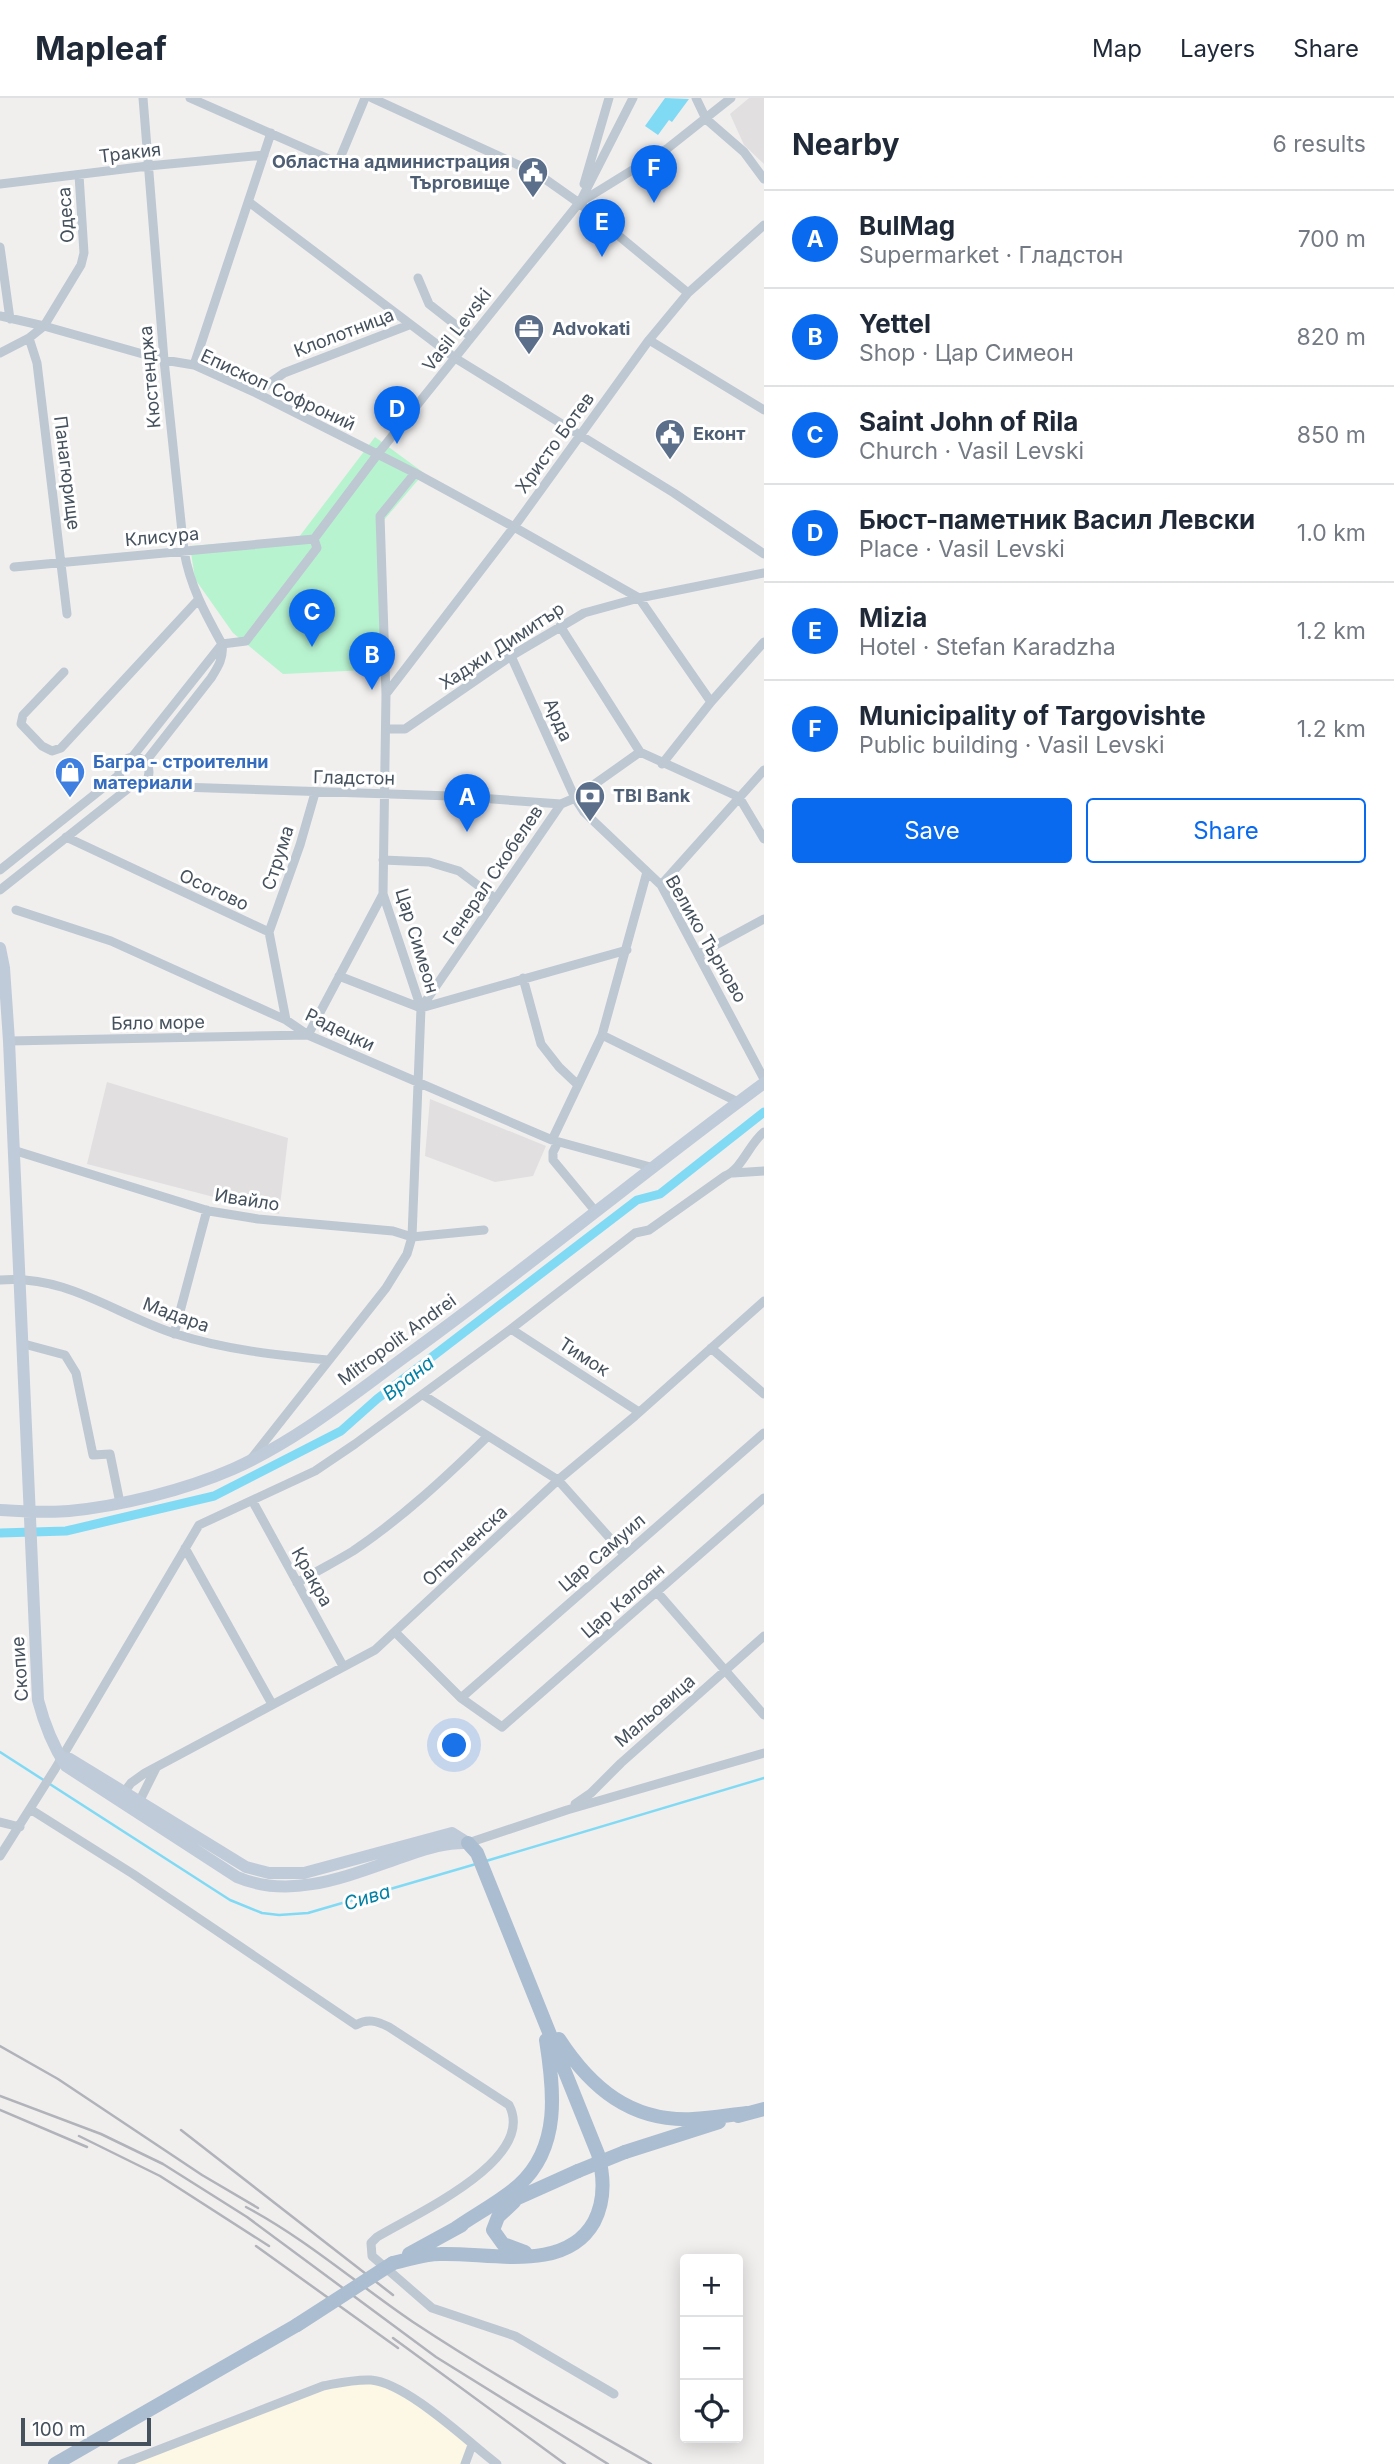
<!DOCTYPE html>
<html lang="en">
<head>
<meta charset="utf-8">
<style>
	:root { --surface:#fff; --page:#f6f6f7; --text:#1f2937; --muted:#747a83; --line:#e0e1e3; --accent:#096af0 }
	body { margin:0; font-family:Inter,sans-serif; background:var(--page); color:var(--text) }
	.controls { position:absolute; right:21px; bottom:21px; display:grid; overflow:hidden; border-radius:7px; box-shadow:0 4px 18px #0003 }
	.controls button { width:63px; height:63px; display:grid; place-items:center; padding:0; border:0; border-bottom:2px solid var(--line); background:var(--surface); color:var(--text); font:35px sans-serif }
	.scale { position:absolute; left:21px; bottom:18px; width:130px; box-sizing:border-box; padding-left:7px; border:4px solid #45515d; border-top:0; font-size:19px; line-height:24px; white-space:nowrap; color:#45515d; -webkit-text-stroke:5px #fff; paint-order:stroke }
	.you { position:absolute; left:455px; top:1648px; width:24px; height:24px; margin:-18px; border:5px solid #fff; border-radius:50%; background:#1a73e8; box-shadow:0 0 0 10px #1a73e833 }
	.badge { display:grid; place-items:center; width:46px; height:46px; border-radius:50%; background:var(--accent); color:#fff; font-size:23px; font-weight:700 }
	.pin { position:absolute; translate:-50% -58px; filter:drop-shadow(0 2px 4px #0008) }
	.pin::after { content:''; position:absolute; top:37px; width:24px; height:21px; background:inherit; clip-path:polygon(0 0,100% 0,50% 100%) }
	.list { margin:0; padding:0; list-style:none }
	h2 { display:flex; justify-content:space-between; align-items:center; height:91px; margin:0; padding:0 28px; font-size:30px }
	h2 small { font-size:23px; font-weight:400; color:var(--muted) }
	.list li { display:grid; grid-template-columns:46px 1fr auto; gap:21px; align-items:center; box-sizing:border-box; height:98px; padding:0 28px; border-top:2px solid var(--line) }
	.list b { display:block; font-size:26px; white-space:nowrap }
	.list p { margin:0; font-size:23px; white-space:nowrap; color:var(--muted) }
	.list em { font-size:23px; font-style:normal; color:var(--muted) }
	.actions { display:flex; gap:14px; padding:21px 28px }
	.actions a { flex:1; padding:16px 0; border:2px solid var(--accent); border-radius:7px; text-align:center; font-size:24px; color:var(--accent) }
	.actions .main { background:var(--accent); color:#fff }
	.icon { flex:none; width:38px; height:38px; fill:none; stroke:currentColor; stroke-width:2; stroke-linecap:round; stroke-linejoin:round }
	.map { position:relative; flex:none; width:764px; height:2366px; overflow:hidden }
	header { display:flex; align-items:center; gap:42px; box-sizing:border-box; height:98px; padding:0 35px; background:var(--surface); border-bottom:2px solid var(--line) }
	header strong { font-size:33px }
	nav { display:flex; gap:38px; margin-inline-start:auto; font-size:24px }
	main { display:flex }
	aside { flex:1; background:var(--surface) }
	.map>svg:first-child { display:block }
</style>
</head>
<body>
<header>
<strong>Mapleaf</strong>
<nav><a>Map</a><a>Layers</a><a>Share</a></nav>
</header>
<main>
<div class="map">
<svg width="764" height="2366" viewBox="0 0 764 2366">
	<rect width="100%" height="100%" fill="#f1eeee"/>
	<path fill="#fdf7e5" d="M351,2282L387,2285L472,2347L465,2366H122Z"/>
	<path fill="#e2dfe0" d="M749,0H764V66L744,47L730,16Z
		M107,984L288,1040L279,1116L87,1066Z
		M430,1001L546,1048L533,1078L495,1084L425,1058Z"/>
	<path fill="#b8f3d0" d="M375,339L424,375L384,422L388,571L283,576L233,535L195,481L190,448L299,439Z"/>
	<path fill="#81daf4" d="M665,0L689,1L672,24L669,22L658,37L645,28Z"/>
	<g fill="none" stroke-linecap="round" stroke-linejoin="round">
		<path stroke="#81daf4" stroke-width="2.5" d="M0,1654L230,1802L262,1815L279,1817L308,1815L476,1766
			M486,1763L764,1680"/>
		<path stroke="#81daf4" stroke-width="9" d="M0,1435L66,1433L214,1398L341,1333L377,1301L637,1102L660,1096L764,1014"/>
		<path stroke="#bdc8d2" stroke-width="9" d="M143,0L164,262L184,453C190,488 205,515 222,546C224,560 218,569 211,580L146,663
			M190,0L338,65L365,0
			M372,0L538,76L579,105L688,195
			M696,0L706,21L744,54L764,81
			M0,86L148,68L264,57
			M584,86L609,0
			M249,104L455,260L674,395L764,456
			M580,104L633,0
			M0,149L10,221
			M418,180L429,206L471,239
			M0,218L44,228L164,262L194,267L256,295L415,375L514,429L639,500L711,604
			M29,240L37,265L67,516
			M649,242L764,312
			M0,255L29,240L44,228L81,167L84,155L79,77
			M194,267L271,35
			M256,295L284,275L409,227
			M14,469L314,441
			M560,528L640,654L739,699L764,741
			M511,558L575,700L584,714L661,787L764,981
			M64,574L23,617L21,626L42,648L52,653L61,650L198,502
			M386,596L514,429L649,242L688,195L764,127
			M386,631H405L511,558L584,515L639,500L764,475
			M133,658L222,546L246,543L317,450L314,441L377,357L579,105L668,50L731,0
			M119 674a15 15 0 1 1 30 0a15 15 0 1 1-30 0Z
			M662,666L711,604L764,544
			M147,683L180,689L451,698L561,706
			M66,739L269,834L286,922
			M383,762L429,764L459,773L496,801
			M0,772L119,677
			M661,787L764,672
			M0,792L130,689
			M16,812L111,843L286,922L308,937L552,1042L654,1070
			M269,834L300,747L315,695
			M699,856L764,821
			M339,878L421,910L627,852
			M523,880L541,946L559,969L578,987
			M421,910L561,706L575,700L640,654
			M602,937L738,1004
			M9,943L308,937L383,796
			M552,1042L602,937L647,774
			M558,1044L553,1054V1062L596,1114
			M13,1052L209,1113L258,1121L393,1133L412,1139L484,1132
			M733,1075L764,1073
			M0,1182C67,1176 116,1217 176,1236C226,1252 277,1257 328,1262
			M511,1231L639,1314
			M174,1236L207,1112
			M24,1246L65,1257L76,1275L93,1357L110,1356L120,1405
			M711,1250L764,1296
			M423,1297L558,1382L624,1456
			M251,1361L386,1190L407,1156L412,1139L421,910L383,796L386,596L380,418L415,375
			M253,1404L343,1568
			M185,1450L272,1606
			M297,1485C315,1474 335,1464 353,1453C402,1420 446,1379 488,1338
			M657,1494L764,1617
			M396,1535L461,1600L502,1629L764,1400
			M461,1600L764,1335
			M122,1697L131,1685L145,1675L375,1552L558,1382L635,1318L764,1203
			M138,1706L156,1670
			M575,1706L591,1695L621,1665L764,1538
			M30,1711L133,1776L356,1927C367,1920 377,1923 389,1929L509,2007C538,2062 413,2117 377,2139L371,2145L372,2158L432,2210L515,2238L614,2296
			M0,1724L20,1729
			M468,1745L567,1712L764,1655
			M0,1758L55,1671L199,1427L315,1373L355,1346L511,1231L635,1135L649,1132L725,1078C742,1071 749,1046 764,1034
			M122,2366L323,2288C339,2285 355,2281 371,2282C407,2285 467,2343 497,2366
			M465,2366L472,2347"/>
		<path stroke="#bfcbd9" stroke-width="12" d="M0,850L4,870L9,943L38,1602C44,1625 53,1648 66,1668L237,1779C293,1803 352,1776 405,1758C426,1751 446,1744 468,1745
			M0,1412C23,1413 46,1415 69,1413C121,1408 185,1392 233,1371C296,1343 350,1299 406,1258C528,1170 643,1074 764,985
			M61,1660L70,1661L246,1769L269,1775H304L452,1735L468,1745"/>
		<path stroke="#abbdd0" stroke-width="14" d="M559,1941C591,1990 631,2024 693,2021C711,2020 729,2017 747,2015
			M738,2018L764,2011
			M625,2054L719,2024
			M514,2104L498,2119L493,2132L503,2146L525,2154
			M502,2107L578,2073
			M456,2130C476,2116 501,2103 519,2087C561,2049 554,1992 546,1942
			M409,2156L462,2127
			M393,2165C408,2162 424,2156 440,2156C488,2154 565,2176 594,2124C605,2103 604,2078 598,2056L477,1755L468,1745
			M55,2366L297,2227"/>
		<path stroke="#b0b3b9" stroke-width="2.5" d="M0,1948L58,1981L202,2077L258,2110
			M0,1998L101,2036L163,2066L247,2119L436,2259L608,2366
			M0,2012L87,2049
			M181,2032L393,2197
			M79,2038L160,2078L269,2148
			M246,2109C306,2141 357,2186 413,2224C490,2275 570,2320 651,2366
			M256,2148L398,2250
			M393,2240L565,2366"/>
		<path stroke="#abbdd0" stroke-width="14" d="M578,2073L625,2054
			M297,2227L393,2165"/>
	</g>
	<defs>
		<g id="civic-pin" transform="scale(1.575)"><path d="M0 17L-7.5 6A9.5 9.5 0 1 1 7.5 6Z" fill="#5c6f8a" stroke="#fff"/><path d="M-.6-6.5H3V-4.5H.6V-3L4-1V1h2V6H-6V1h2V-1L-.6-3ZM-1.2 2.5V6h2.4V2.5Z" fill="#fff"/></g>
		<g id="office-pin" transform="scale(1.575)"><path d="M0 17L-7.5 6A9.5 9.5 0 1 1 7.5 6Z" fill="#5c6f8a" stroke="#fff"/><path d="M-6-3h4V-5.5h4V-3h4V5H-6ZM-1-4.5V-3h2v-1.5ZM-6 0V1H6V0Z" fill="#fff"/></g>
		<g id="shop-pin" transform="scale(1.575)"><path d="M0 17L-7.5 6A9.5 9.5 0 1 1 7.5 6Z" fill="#3f7fe0" stroke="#fff"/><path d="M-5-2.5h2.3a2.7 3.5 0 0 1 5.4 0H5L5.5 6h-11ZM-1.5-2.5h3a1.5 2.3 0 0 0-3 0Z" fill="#fff"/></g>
		<g id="bank-pin" transform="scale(1.575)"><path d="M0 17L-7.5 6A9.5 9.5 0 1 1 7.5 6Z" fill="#5c6f8a" stroke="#fff"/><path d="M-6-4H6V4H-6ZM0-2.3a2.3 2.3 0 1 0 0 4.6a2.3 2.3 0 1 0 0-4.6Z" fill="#fff"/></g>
	</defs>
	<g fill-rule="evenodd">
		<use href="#civic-pin" x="533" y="74"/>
		<use href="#office-pin" x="529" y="231"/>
		<use href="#civic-pin" x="670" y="336"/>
		<use href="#shop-pin" x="70" y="674"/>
		<use href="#bank-pin" x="590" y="698"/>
	</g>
	<g text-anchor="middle" stroke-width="6" stroke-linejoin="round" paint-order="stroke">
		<g font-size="18" fill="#45515d" stroke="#fff">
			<text transform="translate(130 55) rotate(-7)" y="6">Тракия</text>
			<text transform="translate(66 117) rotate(-94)" y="6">Одеса</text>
			<text transform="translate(457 232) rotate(-52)" y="6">Vasil Levski</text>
			<text transform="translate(344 235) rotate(-21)" y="6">Клолотница</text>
			<text transform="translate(150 279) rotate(-95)" y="6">Кюстенджа</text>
			<text transform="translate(278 292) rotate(25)" y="6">Епископ Софроний</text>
			<text transform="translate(555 345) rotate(-54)" y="6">Христо Ботев</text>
			<text transform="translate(67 375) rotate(83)" y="6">Панагюрище</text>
			<text transform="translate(162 439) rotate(-5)" y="6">Клисура</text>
			<text transform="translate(502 548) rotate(-33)" y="6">Хаджи Димитър</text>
			<text transform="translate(558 622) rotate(66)" y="6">Арда</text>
			<text transform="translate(354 680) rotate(1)" y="6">Гладстон</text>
			<text transform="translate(278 760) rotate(-72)" y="6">Струма</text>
			<text transform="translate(493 777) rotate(-56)" y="6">Генерал Скобелев</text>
			<text transform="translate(214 792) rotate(25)" y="6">Осогово</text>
			<text transform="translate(706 841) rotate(60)" y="6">Велико Търново</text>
			<text transform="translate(417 843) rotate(73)" y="6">Цар Симеон</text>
			<text transform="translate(158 925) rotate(-1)" y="6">Бяло море</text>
			<text transform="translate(340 932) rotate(26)" y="6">Радецки</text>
			<text transform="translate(247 1102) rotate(9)" y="6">Ивайло</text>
			<text transform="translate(176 1217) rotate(20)" y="6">Мадара</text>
			<text transform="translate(397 1242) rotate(-36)" y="6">Mitropolit Andrei</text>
			<text transform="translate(584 1259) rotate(33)" y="6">Тимок</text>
			<text transform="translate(465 1448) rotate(-43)" y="6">Опълченска</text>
			<text transform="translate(602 1455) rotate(-41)" y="6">Цар Самуил</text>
			<text transform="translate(312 1479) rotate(61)" y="6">Кракра</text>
			<text transform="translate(623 1503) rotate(-41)" y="6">Цар Калоян</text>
			<text transform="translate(20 1571) rotate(-94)" y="6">Скопие</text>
			<text transform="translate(655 1613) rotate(-41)" y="6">Мальовица</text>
		</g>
		<g font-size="18" font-weight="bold" fill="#4e5e75" stroke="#fff" text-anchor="start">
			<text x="510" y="70" text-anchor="end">Областна администрация<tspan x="510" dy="21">Търговище</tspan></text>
			<text x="552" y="237">Advokati</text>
			<text x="693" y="342">Еконт</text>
			<text x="613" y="704">TBI Bank</text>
		</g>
		<g font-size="18" font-weight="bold" fill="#366cbe" stroke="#fff" text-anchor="start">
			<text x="93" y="670">Багра - строителни<tspan x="93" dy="21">материали</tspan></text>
		</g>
		<g font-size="19" font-style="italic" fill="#0280a5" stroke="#fff">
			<text transform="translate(408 1280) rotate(-38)" y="7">Врана</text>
			<text transform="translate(367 1799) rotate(-17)" y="7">Сива</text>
		</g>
	</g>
</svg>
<div class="controls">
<button>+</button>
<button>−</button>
<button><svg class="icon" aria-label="locate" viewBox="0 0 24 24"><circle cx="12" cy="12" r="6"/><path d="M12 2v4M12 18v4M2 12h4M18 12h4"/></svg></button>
</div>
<div class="scale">100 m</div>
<div class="you"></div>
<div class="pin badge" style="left:467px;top:734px">A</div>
<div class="pin badge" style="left:372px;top:592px">B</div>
<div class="pin badge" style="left:312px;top:549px">C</div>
<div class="pin badge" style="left:397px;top:346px">D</div>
<div class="pin badge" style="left:602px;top:159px">E</div>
<div class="pin badge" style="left:654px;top:105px">F</div>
</div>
<aside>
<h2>Nearby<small>6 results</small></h2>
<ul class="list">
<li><span class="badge">A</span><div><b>BulMag</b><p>Supermarket · Гладстон</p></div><em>700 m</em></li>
<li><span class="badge">B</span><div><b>Yettel</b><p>Shop · Цар Симеон</p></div><em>820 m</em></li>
<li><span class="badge">C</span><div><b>Saint John of Rila</b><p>Church · Vasil Levski</p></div><em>850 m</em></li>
<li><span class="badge">D</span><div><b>Бюст-паметник Васил Левски</b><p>Place · Vasil Levski</p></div><em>1.0 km</em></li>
<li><span class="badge">E</span><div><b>Mizia</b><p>Hotel · Stefan Karadzha</p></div><em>1.2 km</em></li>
<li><span class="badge">F</span><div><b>Municipality of Targovishte</b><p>Public building · Vasil Levski</p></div><em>1.2 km</em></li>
</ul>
<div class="actions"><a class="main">Save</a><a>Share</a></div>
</aside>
</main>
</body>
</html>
